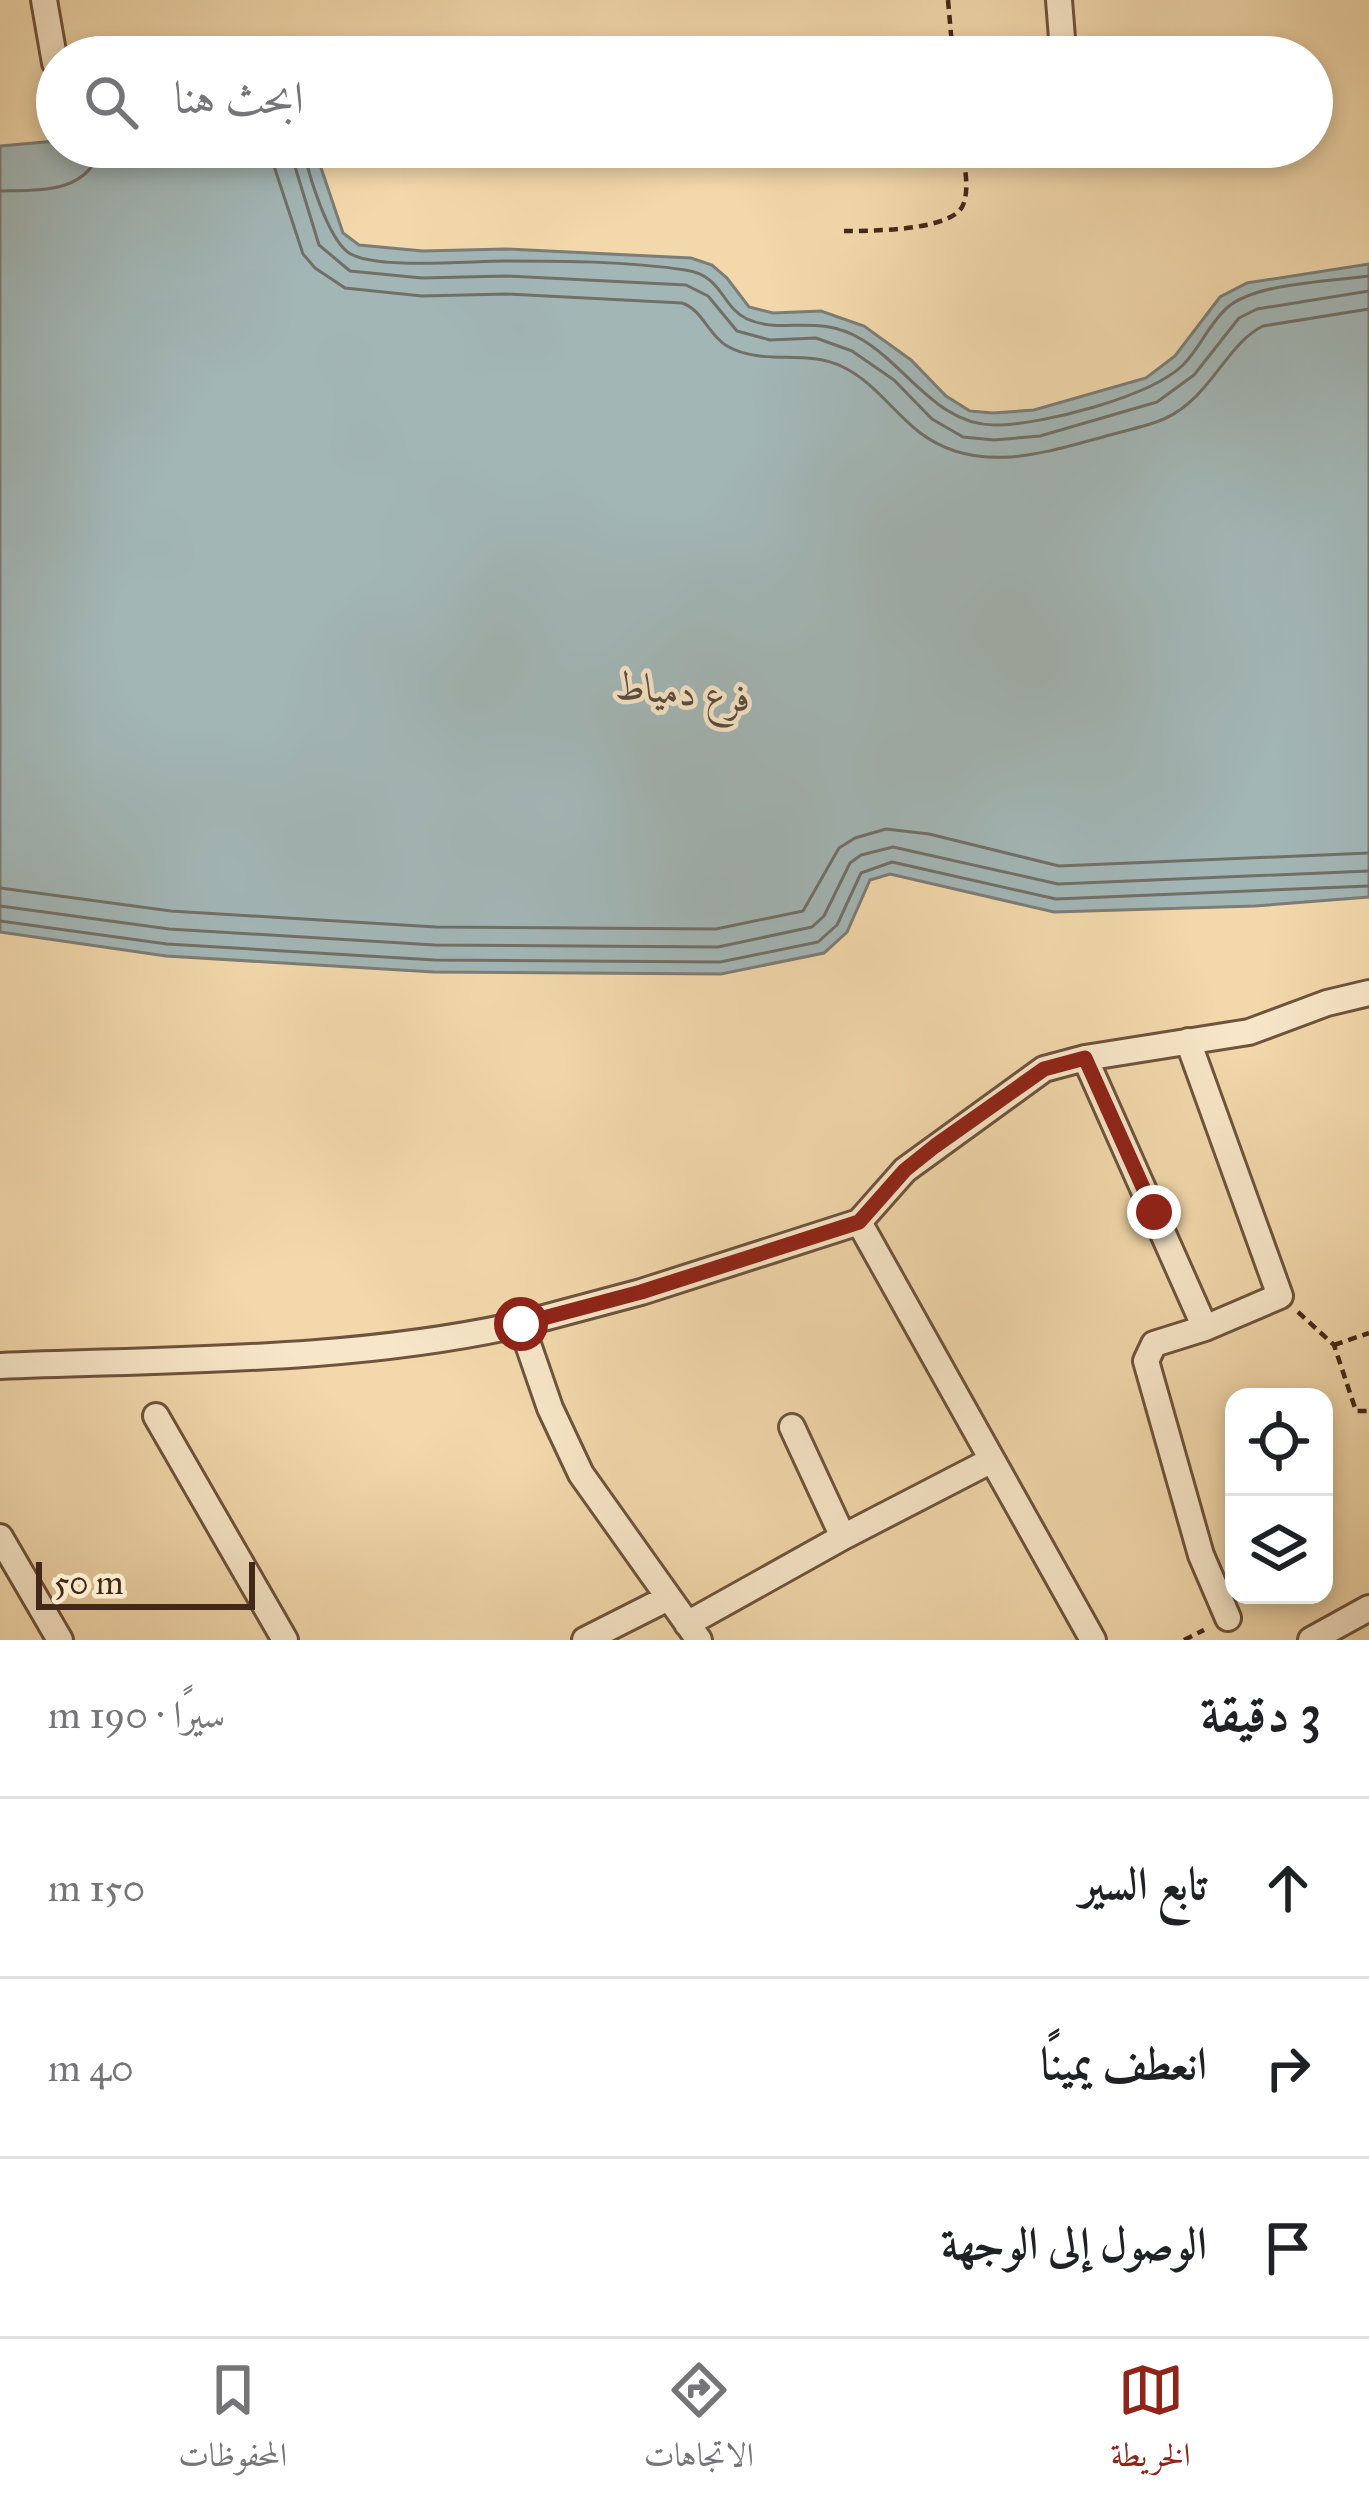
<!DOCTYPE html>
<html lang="ar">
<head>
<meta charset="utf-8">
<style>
	:root { --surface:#fff; --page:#f2f2f2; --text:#202124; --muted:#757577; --line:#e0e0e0; --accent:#8f2418 }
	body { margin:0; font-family:"IM FELL Great Primer",Amiri,serif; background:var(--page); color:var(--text); direction:rtl }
	.controls { position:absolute; right:36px; bottom:36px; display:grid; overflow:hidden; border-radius:24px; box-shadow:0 6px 18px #0003 }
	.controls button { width:108px; height:108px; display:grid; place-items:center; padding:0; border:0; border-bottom:3px solid var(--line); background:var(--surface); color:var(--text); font:60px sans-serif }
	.scale { position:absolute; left:36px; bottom:30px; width:219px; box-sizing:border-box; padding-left:12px; border:6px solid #422818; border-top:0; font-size:33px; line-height:42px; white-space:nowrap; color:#422818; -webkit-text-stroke:9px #f7e6c8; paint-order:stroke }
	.stop { position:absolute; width:36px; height:36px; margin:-27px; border:9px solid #8f2418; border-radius:50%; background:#fff }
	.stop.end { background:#8f2418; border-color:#fff; box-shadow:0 3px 12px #0008 }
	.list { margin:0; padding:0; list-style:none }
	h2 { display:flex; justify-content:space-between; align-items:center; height:156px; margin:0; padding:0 48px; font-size:51px }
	h2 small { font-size:39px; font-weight:400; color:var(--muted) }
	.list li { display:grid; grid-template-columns:78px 1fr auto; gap:36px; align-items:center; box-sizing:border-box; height:180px; padding:0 48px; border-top:3px solid var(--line) }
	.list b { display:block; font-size:45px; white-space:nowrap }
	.list em { font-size:39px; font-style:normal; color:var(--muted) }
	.icon { flex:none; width:66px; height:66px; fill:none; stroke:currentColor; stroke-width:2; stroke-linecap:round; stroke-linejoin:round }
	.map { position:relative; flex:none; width:1369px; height:1640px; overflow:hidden; direction:ltr }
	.search { position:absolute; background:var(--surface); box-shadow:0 6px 18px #0003; left:36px; right:36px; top:36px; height:132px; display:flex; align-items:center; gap:30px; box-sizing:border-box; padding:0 42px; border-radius:66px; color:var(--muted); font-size:45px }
	.sheet { height:696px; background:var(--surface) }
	nav { display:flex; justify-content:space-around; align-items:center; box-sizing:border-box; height:168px; border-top:3px solid var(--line); background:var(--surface); font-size:33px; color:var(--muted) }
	nav a { display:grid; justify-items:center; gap:6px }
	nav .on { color:var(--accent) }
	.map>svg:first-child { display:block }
</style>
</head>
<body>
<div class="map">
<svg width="1369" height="1640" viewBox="0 0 1369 1640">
	<rect width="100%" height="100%" fill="#f2d8ab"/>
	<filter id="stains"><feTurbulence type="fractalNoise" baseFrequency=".00167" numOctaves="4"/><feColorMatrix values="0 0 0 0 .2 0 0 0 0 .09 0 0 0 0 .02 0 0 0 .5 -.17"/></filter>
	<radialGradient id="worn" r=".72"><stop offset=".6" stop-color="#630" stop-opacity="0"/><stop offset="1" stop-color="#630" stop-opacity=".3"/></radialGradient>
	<path fill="#a2b6b6" stroke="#7c7d77" stroke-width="3" d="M57,141V147H314L343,233L359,245L423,251L506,249L691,258L712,265L727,278L749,307L773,313L821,311L864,326L911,360L946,396L970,411L993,413L1034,410L1146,378L1175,356L1220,297L1247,283L1369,264V897L1255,906L1054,912L890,874L870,880L847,932L824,953L721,974L434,972L166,956L0,932V146Z"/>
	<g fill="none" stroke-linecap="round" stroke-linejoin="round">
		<path stroke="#726f67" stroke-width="3" d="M271,147L273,163L303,254L315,268L345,288L422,296L506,294L682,303C703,310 708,335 727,346C764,367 805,348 843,367C874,382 892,411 919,432C975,475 1041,454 1103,437C1123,431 1145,427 1164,419C1211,398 1226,344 1263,326L1369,309
			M289,147L319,245L350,271L422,278L506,276L686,285L708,296L737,331L770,340L816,338L852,351L894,380L932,419L963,437L994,440L1040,436L1157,402L1194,375L1239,318L1257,309L1369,291
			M304,147C307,172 328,239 349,253C376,270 469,261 503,261C562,261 626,261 685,270C723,275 721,307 747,319C783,335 817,313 861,339C907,366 938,426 995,425C1042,425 1150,397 1183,365C1200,348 1210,322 1228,307C1256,283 1332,281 1369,276
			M0,191C40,190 88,194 101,147
			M0,888L171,911L436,927L716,929L803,911L839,848L855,838L886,829L929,834L1059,866L1369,853
			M0,906L169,929L435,945L718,947L812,927L824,916L850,863L861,855L893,847L1058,884L1369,871
			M0,921L167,944L435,960L720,962L818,942L837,925L861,873L892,862L1056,899L1369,886"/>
		<g stroke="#6e543d" stroke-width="30">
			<path id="street" d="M44,0L55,63
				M1059,0L1063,51
				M1085,1058L1205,1328L1280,1296L1188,1041
				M859,1222L1093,1640
				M521,1324L641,1292L859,1222L905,1170L1044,1069L1085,1058L1249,1032L1327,1003L1369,993
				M1205,1328L1154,1344L1146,1361L1201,1555L1228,1618
				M0,1366C172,1359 352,1362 521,1324L550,1408L581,1474L699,1640
				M156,1416L285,1640
				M792,1427L843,1537
				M0,1537L60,1640
				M687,1624L843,1537L992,1460
				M585,1640L668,1598
				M1311,1640L1369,1608"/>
		</g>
		<path stroke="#422818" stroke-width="4.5" stroke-dasharray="9 6" stroke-linecap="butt" d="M948,0L953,57
			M844,231C870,231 953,231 963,205C970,188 964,165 962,147
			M1298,1312L1334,1345L1356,1411H1369
			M1334,1345L1369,1333
			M1184,1640L1204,1630"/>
		<use href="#street" stroke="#f7e6c8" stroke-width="24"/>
	</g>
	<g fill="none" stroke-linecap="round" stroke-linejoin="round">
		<path stroke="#8f2418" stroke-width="15" d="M521,1324L641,1292L859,1222L905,1170L935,1146L1044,1069L1085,1058L1154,1212"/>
	</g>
	<g text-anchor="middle" stroke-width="9" stroke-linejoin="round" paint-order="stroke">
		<g font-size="39" font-style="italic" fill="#5a4c40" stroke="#f7e6c8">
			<text transform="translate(684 691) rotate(6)" y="14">فرع دمياط</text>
		</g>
	</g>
	<rect width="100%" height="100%" filter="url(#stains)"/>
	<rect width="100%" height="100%" fill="url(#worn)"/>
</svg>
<div class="controls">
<button><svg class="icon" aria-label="locate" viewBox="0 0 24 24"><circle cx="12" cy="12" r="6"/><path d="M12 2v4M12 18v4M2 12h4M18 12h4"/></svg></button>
<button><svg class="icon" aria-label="layers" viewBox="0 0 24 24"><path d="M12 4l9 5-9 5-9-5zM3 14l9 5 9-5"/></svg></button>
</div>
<div class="scale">50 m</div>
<div class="stop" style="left:521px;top:1324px"></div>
<div class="stop end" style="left:1154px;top:1212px"></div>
<div class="search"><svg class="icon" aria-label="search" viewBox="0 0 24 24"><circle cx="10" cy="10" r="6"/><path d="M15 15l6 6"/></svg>ابحث هنا</div>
</div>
<section class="sheet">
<h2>3 دقيقة<small>سيرًا · 190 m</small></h2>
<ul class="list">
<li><svg class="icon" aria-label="ahead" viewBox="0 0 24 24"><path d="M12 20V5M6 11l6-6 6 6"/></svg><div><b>تابع السير</b></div><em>150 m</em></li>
<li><svg class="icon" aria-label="right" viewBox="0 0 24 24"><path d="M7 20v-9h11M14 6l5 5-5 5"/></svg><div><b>انعطف يمينًا</b></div><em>40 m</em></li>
<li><svg class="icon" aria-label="arrive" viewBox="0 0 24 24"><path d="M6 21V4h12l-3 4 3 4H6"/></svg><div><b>الوصول إلى الوجهة</b></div></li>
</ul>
</section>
<nav>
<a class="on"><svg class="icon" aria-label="map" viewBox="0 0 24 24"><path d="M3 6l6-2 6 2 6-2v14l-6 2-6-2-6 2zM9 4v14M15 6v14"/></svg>الخريطة</a>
<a><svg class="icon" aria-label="directions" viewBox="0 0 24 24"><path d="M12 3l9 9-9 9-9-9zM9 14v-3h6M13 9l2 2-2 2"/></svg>الاتجاهات</a>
<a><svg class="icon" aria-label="saved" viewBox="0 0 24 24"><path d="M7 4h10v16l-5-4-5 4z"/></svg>المحفوظات</a>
</nav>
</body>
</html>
